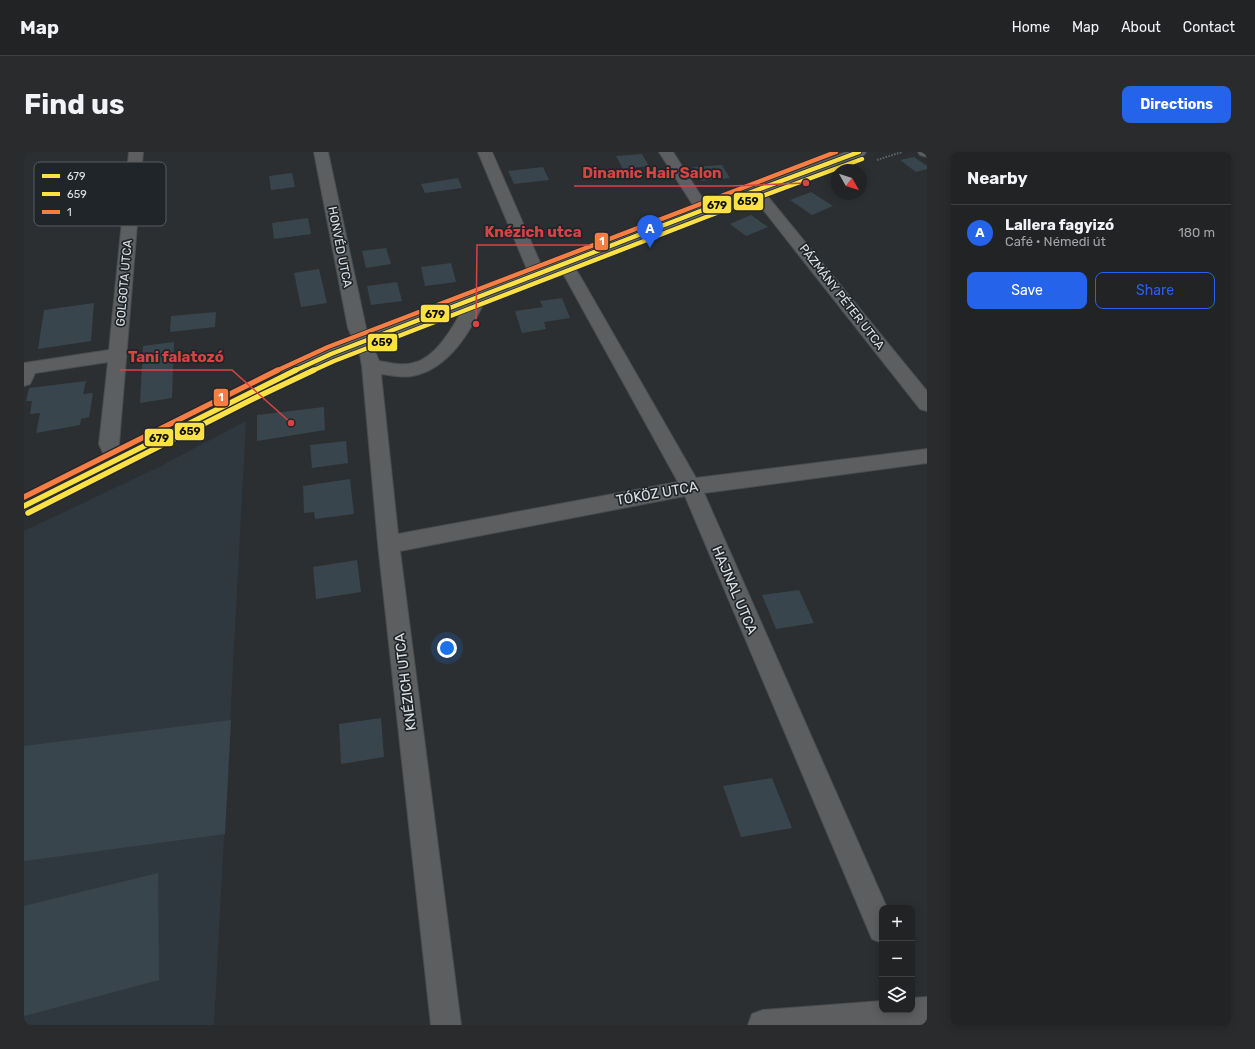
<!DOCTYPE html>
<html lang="en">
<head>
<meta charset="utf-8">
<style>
	:root { --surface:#212325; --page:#292b2d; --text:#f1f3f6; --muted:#a2a4a7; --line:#3e4042; --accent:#2563eb }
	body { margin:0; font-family:Rubik,sans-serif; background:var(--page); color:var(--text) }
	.controls { position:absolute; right:12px; bottom:12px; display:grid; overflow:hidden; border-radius:8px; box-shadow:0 2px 10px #0003 }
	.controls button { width:36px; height:36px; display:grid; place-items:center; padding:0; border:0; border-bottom:1px solid var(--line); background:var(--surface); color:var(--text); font:20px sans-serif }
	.compass { position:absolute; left:807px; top:12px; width:36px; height:36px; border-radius:50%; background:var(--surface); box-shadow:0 2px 10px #0003; rotate:129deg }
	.you { position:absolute; left:423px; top:496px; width:14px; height:14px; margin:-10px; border:3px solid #fff; border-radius:50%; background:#1a73e8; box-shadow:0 0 0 6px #1a73e833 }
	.badge { display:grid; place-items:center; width:26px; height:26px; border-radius:50%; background:var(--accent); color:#fff; font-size:13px; font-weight:700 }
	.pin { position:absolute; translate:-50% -33px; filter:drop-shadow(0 1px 2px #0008) }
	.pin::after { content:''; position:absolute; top:21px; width:14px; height:12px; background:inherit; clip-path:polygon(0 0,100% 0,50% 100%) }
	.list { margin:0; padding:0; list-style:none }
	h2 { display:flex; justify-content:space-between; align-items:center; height:52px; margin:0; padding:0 16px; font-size:17px }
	h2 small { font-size:13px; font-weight:400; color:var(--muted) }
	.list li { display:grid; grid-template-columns:26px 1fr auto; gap:12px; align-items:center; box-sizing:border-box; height:56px; padding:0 16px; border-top:1px solid var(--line) }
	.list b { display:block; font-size:15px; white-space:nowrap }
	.list p { margin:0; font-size:13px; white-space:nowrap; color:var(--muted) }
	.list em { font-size:13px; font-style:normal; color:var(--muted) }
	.actions { display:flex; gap:8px; padding:12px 16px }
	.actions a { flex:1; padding:9px 0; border:1px solid var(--accent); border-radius:8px; text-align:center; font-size:14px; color:var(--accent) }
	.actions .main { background:var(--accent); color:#fff }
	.icon { flex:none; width:22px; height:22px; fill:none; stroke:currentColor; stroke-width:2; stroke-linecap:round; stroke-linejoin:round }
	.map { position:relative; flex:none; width:903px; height:873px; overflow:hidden; border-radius:8px }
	header { display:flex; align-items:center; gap:24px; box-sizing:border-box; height:56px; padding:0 20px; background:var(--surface); border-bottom:1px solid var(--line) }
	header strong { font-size:19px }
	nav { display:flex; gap:22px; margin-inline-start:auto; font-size:14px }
	.intro { display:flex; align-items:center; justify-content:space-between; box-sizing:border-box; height:96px; padding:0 24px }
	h1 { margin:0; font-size:28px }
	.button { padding:10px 18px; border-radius:8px; background:var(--accent); color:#fff; font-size:14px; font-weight:700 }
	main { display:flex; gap:24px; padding:0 24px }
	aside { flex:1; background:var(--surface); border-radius:8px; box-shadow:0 2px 10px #0003 }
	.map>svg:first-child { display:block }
</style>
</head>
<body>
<header>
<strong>Map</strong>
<nav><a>Home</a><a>Map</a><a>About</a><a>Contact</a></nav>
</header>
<div class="intro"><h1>Find us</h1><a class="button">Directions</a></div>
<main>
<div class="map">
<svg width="903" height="873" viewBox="0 0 903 873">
	<rect width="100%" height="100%" fill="#2c2f31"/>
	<path fill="#30383f" d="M222,269L190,873H0V379L135,315Z"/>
	<path fill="#38454d" d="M618,2L625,14L599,17L592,4Z
		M890,5L903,14V17L892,20L876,8Z
		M698,13L706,26L677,29L669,15Z
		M519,15L525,28L490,32L484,19Z
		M268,21L271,35L247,38L245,24Z
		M434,26L438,36L401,41L397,32Z
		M787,40L809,54L788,63L766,48Z
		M727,63L744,75L722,84L706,72Z
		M284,66L287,82L250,87L248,71Z
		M362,96L367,112L342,116L338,99Z
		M427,111L432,130L401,134L397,115Z
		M295,117L303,151L277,155L270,121Z
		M373,130L378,149L347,153L343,134Z
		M538,146L546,166L520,170L522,177L498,181L491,159L519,155L516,149Z
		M70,151L67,189L14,197L20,158Z
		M192,160L191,175L146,180L147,164Z
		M150,190L148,246L116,251L119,194Z
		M62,229L59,242L69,241L65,265L57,267L56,273L12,281L16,261L6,262L8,249H2L5,236Z
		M300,255L301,278L233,289V263Z
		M322,289L324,311L288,316L286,293Z
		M326,327L330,362L291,367L290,360L280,361L279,334Z
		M333,408L337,440L292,447L289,415Z
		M775,438L790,471L752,477L738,443Z
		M357,566L360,605L317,612L315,572Z
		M207,568L201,682L0,709V594Z
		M748,626L768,676L717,685L699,634Z
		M134,721L135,828L0,864V754Z"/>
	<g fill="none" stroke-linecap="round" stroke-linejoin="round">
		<g stroke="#4a4c4d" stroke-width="2">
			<path id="minor" d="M105,0H119L95,292L102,309L99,314L92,316L85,314L75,292L84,210L11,221L6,232L0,234V211L85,198Z
				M290,0H304L342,176L355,209C366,211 378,214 389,211C417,205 435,162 449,140L455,139L461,140L463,144C448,177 426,217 388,224C378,226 366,223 357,222L374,382L654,330L541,125L531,112L533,109C545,105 550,115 556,124L672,326L903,297V311L680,341L863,756H858V791L848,787L661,344L376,399L437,873H407L354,392L338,214L336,203L324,176Z
				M454,0H468L521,122L519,126L513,127L507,126L505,122Z
				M635,0H649L686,58L684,61H674Z
				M894,0H903V5L896,3Z
				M731,34L736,35L903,239V259L896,257L726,41L724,38L726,35Z
				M903,845V873H724L728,862L739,858L858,849V858H888V846Z"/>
		</g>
		<g stroke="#4a4c4d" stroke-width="2">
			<path id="major" d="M822,0H842L840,3L684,61L313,206L236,243L0,362V345L223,234L301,198Z"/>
		</g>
		<path stroke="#636567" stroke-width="2" stroke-dasharray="1.5 1.5" stroke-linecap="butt" d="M853,8L878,0"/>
		<use href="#minor" fill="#5c5e60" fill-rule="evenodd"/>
		<use href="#major" fill="#5e656a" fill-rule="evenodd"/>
		<g stroke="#202529" stroke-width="6">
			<path id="bus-1-far1" d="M270,219L307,202L679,58L835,0"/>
		</g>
		<g stroke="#202529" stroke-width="8">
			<path id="bus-1" d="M0,354L272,218"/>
		</g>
		<g stroke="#202529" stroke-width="6">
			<path id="bus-2-far1" d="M288,219L310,209L682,65L838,7"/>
		</g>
		<g stroke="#202529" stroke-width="8">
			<path id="bus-2" d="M4,361L233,245L290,218"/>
		</g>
		<g stroke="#202529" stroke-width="6">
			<path id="bus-3-far1" d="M252,219L304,195L812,0"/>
		</g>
		<g stroke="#202529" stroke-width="8">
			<path id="bus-3" d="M0,345L254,218"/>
		</g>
		<use href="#bus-1-far1" stroke="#fbe143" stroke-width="4.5"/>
		<use href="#bus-1" stroke="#fbe143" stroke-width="5.5"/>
		<use href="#bus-2-far1" stroke="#fbe143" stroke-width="4.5"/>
		<use href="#bus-2" stroke="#fbe143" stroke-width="5.5"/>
		<use href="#bus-3-far1" stroke="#f77d43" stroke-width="4.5"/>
		<use href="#bus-3" stroke="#f77d43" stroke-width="5.5"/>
	</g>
	<g text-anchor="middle" stroke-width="3.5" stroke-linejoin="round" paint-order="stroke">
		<g font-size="12" fill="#dee1e4" stroke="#202529">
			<text transform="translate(316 95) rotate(79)" y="4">HONVÉD UTCA</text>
			<text transform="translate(100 131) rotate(-85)" y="4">GOLGOTA UTCA</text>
			<text transform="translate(818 145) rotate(52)" y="4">PÁZMÁNY PÉTER UTCA</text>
		</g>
		<g font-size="14" fill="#dee1e4" stroke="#202529">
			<text transform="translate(633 341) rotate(-10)" y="5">TÓKÖZ UTCA</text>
			<text transform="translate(711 438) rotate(67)" y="5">HAJNAL UTCA</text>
			<text transform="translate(381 530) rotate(-97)" y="5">KNÉZICH UTCA</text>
		</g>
	</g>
	<rect x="10" y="10" width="132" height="64" rx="6" fill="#202529" stroke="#595d61" stroke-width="1"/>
	<rect x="18" y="22" width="18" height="4" fill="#fbe143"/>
	<rect x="18" y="40" width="18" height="4" fill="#fbe143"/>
	<rect x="18" y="58" width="18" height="4" fill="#f77d43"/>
	<g font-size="11" fill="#dee1e4">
		<text x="43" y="28">679</text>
		<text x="43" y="46">659</text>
		<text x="43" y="64">1</text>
	</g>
	<path fill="none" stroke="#d74444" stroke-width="1.5" d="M782 31L706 34H550M452 172L453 93H566M267 271L208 218H96"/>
	<g fill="#d74444" stroke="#202529" stroke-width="1.5">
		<circle cx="782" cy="31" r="4"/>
		<circle cx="452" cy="172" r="4"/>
		<circle cx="267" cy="271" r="4"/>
	</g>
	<g font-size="15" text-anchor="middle" font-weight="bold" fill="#d74444" stroke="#202529" stroke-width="3.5" stroke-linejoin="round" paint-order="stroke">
		<text x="628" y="26">Dinamic Hair Salon</text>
		<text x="509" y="85">Knézich utca</text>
		<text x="152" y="210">Tani falatozó</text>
	</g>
	<g stroke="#202529" stroke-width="1.5">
		<rect x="709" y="40" width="31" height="19" rx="4" fill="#fbe143"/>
		<rect x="678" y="43" width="30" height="19" rx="4" fill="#fbe143"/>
		<rect x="570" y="80" width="15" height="19" rx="4" fill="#f77d43"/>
		<rect x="396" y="152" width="30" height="19" rx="4" fill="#fbe143"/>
		<rect x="343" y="181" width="31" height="19" rx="4" fill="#fbe143"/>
		<rect x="189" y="236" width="16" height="19" rx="4" fill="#f77d43"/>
		<rect x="150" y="270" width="31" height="19" rx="4" fill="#fbe143"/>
		<rect x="120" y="276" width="30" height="19" rx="4" fill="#fbe143"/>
	</g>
	<g font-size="11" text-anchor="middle" font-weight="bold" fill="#fff">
		<text x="578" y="93">1</text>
		<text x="197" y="249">1</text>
	</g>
	<g font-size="11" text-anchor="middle" font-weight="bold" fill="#111">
		<text x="724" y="53">659</text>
		<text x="693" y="57">679</text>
		<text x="411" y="166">679</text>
		<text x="358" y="194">659</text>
		<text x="166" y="283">659</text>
		<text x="135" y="290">679</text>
	</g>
</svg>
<div class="controls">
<button>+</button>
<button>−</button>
<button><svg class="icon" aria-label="layers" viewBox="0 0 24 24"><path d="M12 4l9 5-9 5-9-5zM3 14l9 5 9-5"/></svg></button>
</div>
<svg class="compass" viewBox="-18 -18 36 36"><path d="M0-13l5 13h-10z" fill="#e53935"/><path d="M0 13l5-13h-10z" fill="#a2a4a7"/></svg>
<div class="you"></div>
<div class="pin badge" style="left:626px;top:96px">A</div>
</div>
<aside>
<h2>Nearby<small></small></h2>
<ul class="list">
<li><span class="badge">A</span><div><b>Lallera fagyizó</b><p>Café · Némedi út</p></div><em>180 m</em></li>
</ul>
<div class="actions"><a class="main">Save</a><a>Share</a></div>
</aside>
</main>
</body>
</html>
